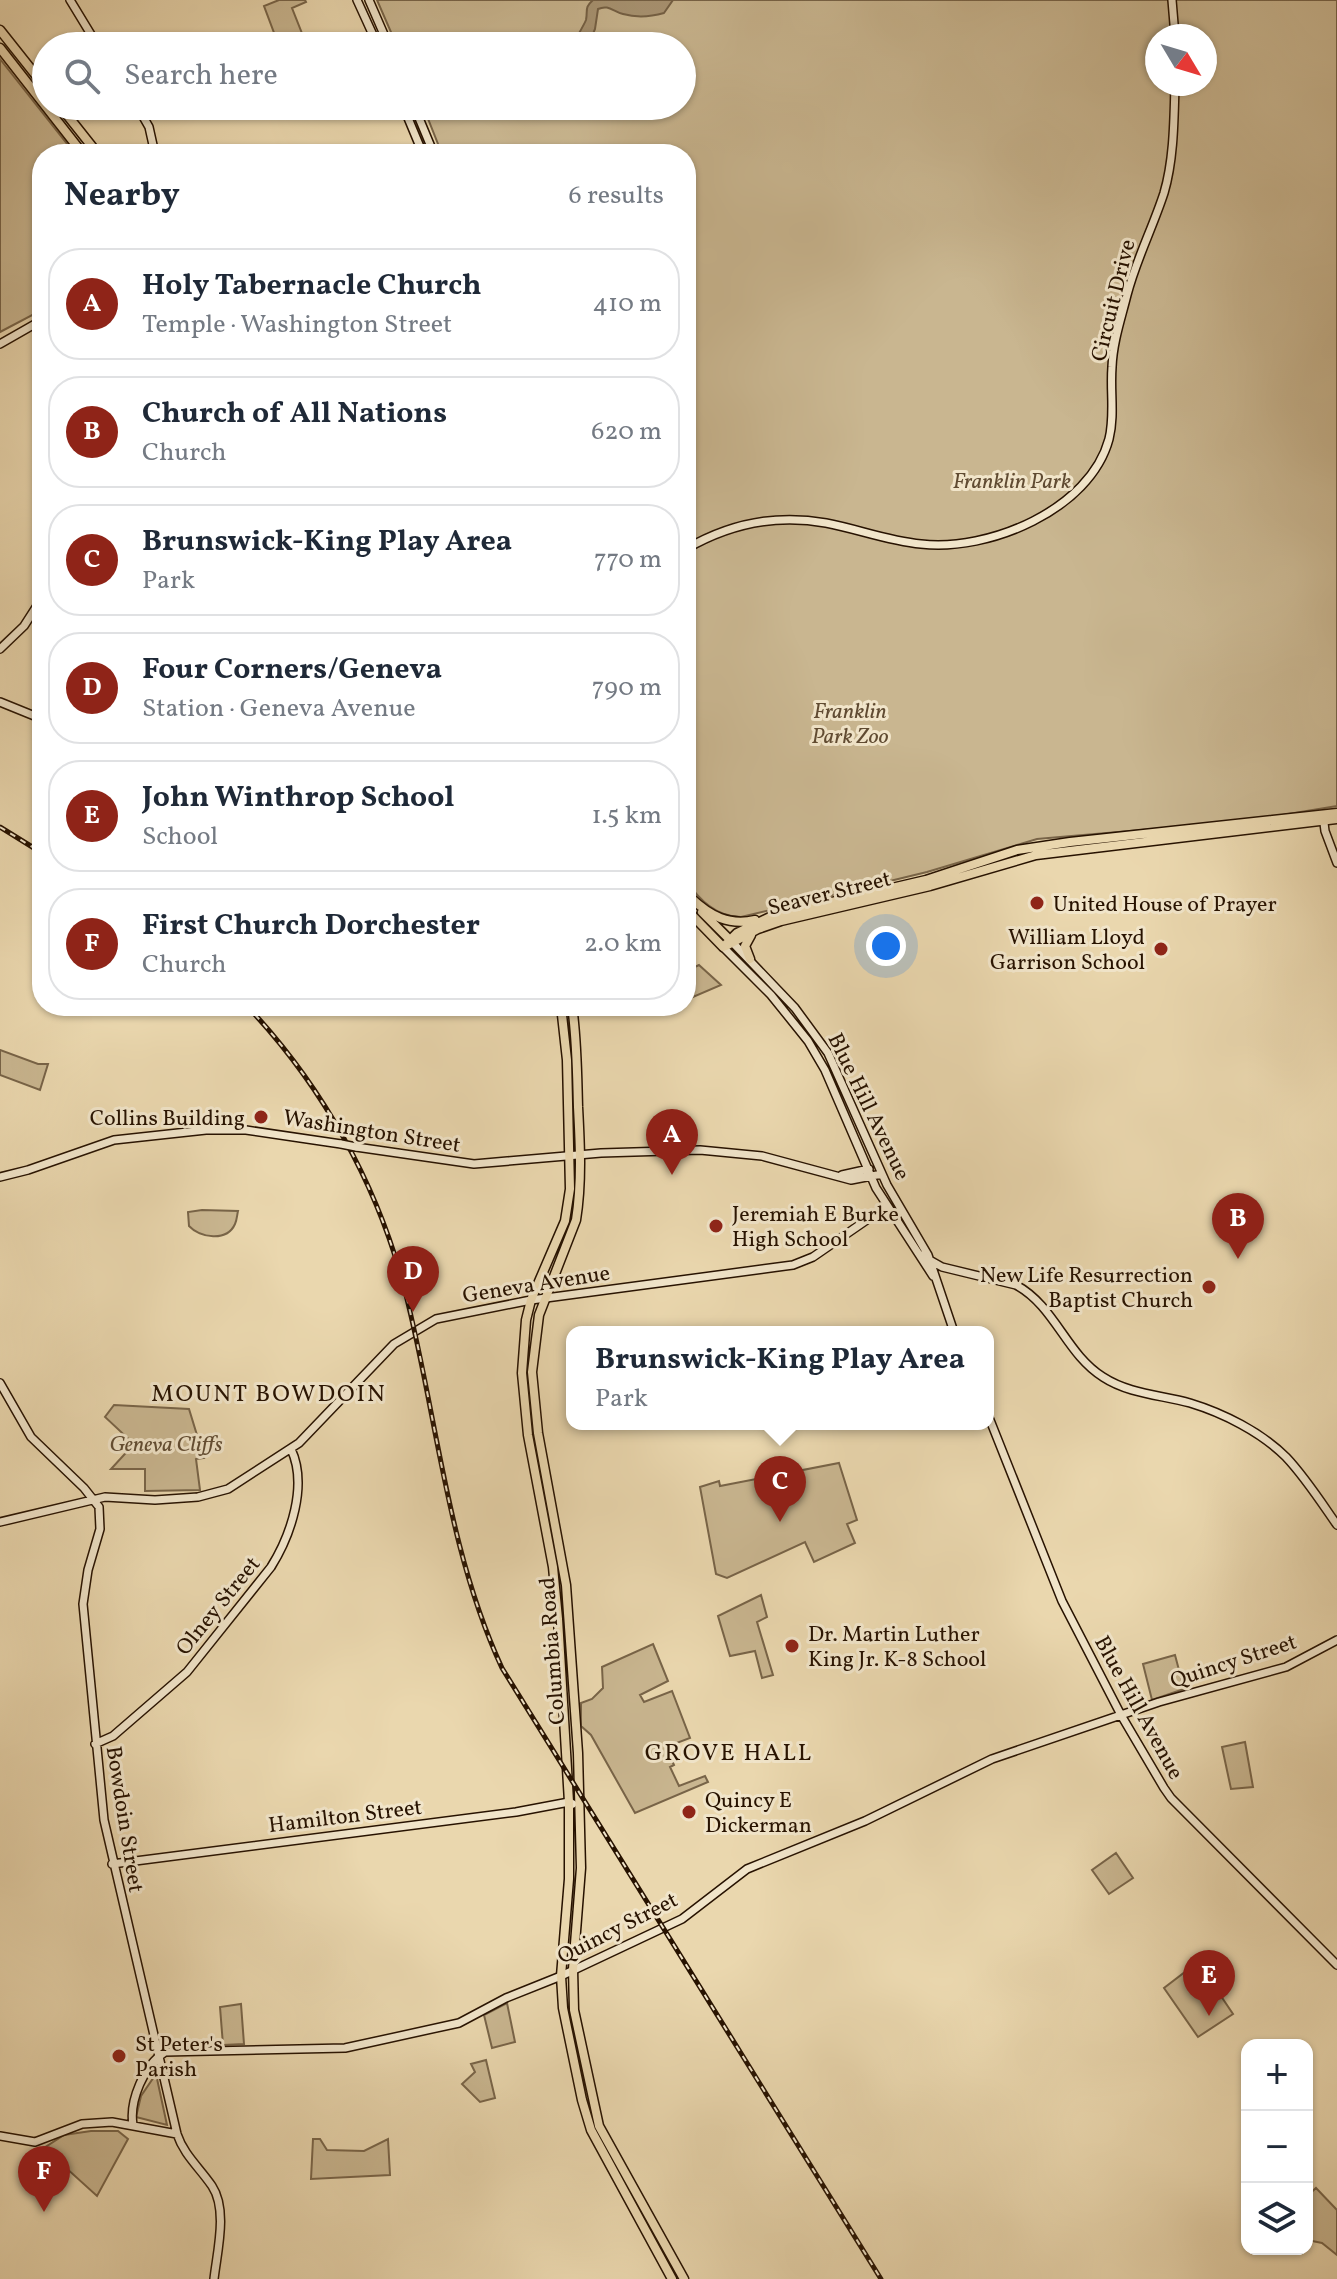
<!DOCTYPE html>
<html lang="en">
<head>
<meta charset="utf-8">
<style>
	:root { --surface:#fff; --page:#f6f6f7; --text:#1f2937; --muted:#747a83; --line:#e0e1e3; --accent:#8f2418 }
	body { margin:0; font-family:Vollkorn,serif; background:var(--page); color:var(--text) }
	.controls { position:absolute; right:24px; bottom:24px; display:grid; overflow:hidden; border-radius:16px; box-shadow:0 2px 6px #0004 }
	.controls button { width:72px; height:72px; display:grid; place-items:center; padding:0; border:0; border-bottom:2px solid var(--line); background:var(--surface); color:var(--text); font:40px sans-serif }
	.compass { position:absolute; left:1145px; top:24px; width:72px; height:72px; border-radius:50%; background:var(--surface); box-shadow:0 2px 6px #0004; rotate:128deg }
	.you { position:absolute; left:886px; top:946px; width:28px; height:28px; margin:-20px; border:6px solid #fff; border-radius:50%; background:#1a73e8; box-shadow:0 0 0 12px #1a73e833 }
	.badge { display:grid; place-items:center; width:52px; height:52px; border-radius:50%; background:var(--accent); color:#fff; font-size:26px; font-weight:700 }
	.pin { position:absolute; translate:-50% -66px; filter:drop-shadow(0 2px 4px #0008) }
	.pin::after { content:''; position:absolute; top:42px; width:28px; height:24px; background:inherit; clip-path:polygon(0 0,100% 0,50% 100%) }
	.popup { position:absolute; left:566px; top:1326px; width:428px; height:104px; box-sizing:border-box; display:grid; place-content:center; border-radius:16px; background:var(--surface); filter:drop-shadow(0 2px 6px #0005); font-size:26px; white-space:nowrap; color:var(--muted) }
	.popup b { font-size:30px; color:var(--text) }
	.popup::after { content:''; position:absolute; left:50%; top:100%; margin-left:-16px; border:16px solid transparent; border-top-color:var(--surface) }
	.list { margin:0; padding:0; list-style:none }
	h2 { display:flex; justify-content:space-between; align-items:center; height:104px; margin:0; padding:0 32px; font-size:34px }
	h2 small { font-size:26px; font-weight:400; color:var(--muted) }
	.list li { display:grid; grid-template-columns:52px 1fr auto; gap:24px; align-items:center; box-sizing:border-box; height:112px; margin:0 16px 16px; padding:0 16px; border:2px solid var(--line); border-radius:32px }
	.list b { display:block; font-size:30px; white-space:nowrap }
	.list p { margin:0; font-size:26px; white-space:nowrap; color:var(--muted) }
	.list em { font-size:26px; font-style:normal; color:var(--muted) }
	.icon { flex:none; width:44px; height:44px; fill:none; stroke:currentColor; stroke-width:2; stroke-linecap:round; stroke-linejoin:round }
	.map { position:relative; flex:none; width:1337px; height:2279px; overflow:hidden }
	.search { position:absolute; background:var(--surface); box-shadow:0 2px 6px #0004; left:32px; top:32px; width:664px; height:88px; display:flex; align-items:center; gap:20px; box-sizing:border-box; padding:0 28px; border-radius:44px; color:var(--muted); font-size:30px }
	.panel { position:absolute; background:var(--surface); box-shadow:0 2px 6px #0004; left:32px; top:144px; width:664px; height:872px; border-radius:32px }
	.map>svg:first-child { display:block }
</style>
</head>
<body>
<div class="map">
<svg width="1337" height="2279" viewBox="0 0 1337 2279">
	<rect width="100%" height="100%" fill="#ead7ae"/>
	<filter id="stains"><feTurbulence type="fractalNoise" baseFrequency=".0025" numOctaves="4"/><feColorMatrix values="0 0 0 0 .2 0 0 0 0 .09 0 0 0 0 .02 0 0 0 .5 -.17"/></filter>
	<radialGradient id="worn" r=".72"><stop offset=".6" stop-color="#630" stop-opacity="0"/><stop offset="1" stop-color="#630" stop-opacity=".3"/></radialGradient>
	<path fill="#c9b690" stroke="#786448" stroke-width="2" fill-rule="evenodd" d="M279,0H305L306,2L292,8L307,46H279L264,6Z
		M377,0H1337V806L1246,821L1037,839L927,872L741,917C716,917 700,900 686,881V154H442L423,106H682V46H397ZM1157,36H1205V84H1157Z
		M0,59L75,154H42V310L0,332Z
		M699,965L721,985L686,1000V971Z
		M0,1050L38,1064H48L40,1090L0,1075Z
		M202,1210L238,1211C237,1215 237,1220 235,1224C227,1242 200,1238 189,1226L188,1212Z
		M114,1405L189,1409L204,1458L196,1459L200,1490L145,1491V1469H111L134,1444L105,1417Z
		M839,1463L857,1520L847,1524L855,1543L814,1562L805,1542L727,1578L716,1574L700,1487L719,1481L720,1486Z
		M761,1595L767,1617L757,1622L773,1675L762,1678L755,1651L730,1656L718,1616Z
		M653,1644L668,1681L640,1695L644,1702L672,1691L690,1738L666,1747L674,1765L670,1767L679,1786L705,1776L708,1782L635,1813L591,1735L581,1726V1703L592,1699L603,1688L602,1667Z
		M1175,1655L1184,1689L1152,1700L1143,1664Z
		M1245,1742L1253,1787L1231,1789L1222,1747Z
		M1116,1853L1133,1878L1109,1894L1092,1870Z
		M1198,1962L1233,2014L1198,2037L1164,1988Z
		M507,2003L515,2042L492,2048L484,2015Z
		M241,2004L244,2044L223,2045L220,2007Z
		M486,2060L495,2098L480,2102L462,2084L475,2072L471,2064Z
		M156,2074L167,2125L136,2117L141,2096Z
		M91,2131H118L128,2139L97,2196L44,2148L64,2135Z
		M313,2139H320L327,2150L364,2151L388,2139L390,2175L311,2179Z
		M1316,2188L1337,2210V2255L1322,2243L1307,2240V2196Z"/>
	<path fill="#a89473" stroke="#746045" stroke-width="2" d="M593,0H673L664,13C650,17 637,18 623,14C613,12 609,4 598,9L595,29L588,46H572C575,40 584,25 586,20C588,10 584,8 593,0Z"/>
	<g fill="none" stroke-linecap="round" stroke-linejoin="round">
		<g stroke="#271200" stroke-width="10">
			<path id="secondary" d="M70,0L98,46
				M357,0L378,46
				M369,0L389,46
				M1172,0L1175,36
				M137,106L149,127L155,154
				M403,106L423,154
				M414,106L434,154
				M0,344L42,320
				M686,549C729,524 777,514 826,523C858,529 888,541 921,544C988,552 1090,510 1109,439C1115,415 1110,391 1112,367C1113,342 1121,319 1127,295C1136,260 1153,227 1164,193C1174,159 1174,119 1175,84
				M0,649L24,626L42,598
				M0,702L42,719
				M1323,815L1325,831L1337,863
				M733,943L795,1008L828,1053L887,1185L928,1255L954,1332
				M723,947L771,995L808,1041L825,1070L876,1188L933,1276
				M356,1147L474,1164L601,1153L700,1150L762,1156L851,1180L882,1174
				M842,1175L869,1169
				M0,1177L28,1170L114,1140L206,1130H246L341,1144
				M919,1254L942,1267L1016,1285C1055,1306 1066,1354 1103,1377C1129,1394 1161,1395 1190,1403C1223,1413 1261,1432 1286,1457C1305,1477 1321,1502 1337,1525
				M0,1383L31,1437L84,1488L99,1507L100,1529L88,1570L83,1604L104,1820L177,2134C184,2155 199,2167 212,2186C228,2210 217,2252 214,2279
				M988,1415L1062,1601L1121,1715L1164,1788L1171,1798L1337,1965
				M0,1522L105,1497L155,1500L198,1497L228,1489L299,1443L394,1344L436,1319L531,1300L793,1265L813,1257L887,1206
				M95,1744L113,1736L187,1672L271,1567C291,1535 308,1485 291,1449
				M112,1864L516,1812L569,1802L573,1804
				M133,2125C129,2101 144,2065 165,2052L345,2048L459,2023L506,1998L561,1976L682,1919L747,1869L865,1821L992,1759L1159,1702L1286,1667L1337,1640
				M0,2136L35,2142L82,2124L112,2122L177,2134"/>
		</g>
		<g stroke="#271200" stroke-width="11">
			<path id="primary" d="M0,30L46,88
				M0,48L83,154
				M60,106L98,154
				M691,898C710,916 729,926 755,920
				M686,909L723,947
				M702,912L732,942
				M726,946L758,929L781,921L930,886L1036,855L1337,819
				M723,947L737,933L772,916L926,880L1017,850L1070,842L1337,813
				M750,959L745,946L751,935
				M561,1006L567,1060L570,1189L565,1221L531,1300L526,1320L522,1373L528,1435L553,1567L558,1619L569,1802V1879L561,1976L563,2008L582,2100L591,2130L672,2279
				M572,1006C577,1040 577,1073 578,1107C580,1144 582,1182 576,1220L539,1315L532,1372L538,1433L566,1585L578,1753L581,1868L573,1969L574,2010L599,2126L684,2279"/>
		</g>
		<use href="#secondary" stroke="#f1e5ca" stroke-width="7"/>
		<use href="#primary" stroke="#ead7ae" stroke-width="8"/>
		<g stroke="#271200" stroke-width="5">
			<path id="rail" d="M0,827L42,853
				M247,1006C322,1085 378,1185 405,1291C437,1416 447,1549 502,1668L881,2279"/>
		</g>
		<use href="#rail" stroke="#f1e5ca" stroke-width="2" stroke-dasharray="6" stroke-linecap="butt"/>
		<g stroke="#271200" stroke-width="10" stroke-linecap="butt">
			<path id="secondary-bridge" d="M341,1144L356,1147"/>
		</g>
		<use href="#secondary-bridge" stroke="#f1e5ca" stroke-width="7"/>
	</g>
	<g fill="#8f2418" stroke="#f1e5ca" stroke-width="3">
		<circle cx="1037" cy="903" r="8"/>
		<circle cx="1161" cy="949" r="8"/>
		<circle cx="261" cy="1117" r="8"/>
		<circle cx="716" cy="1226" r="8"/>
		<circle cx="1209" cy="1287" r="8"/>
		<circle cx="792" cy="1646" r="8"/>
		<circle cx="689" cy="1812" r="8"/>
		<circle cx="119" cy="2056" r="8"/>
	</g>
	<g text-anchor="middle" stroke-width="6" stroke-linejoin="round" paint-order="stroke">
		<g font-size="22" fill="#271200" stroke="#f1e5ca">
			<text transform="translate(1112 300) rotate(-76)" y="8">Circuit Drive</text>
			<text transform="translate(829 892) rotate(-14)" y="8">Seaver Street</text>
			<text transform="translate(870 1106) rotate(64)" y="8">Blue Hill Avenue</text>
			<text transform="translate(372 1130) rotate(9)" y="8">Washington Street</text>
			<text transform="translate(536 1283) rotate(-9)" y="8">Geneva Avenue</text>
			<text transform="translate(217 1605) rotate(-51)" y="8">Olney Street</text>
			<text transform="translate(551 1651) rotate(-94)" y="8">Columbia Road</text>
			<text transform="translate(1233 1660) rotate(-18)" y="8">Quincy Street</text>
			<text transform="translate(1140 1707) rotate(61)" y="8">Blue Hill Avenue</text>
			<text transform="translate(345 1815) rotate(-7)" y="8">Hamilton Street</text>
			<text transform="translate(126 1819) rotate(81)" y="8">Bowdoin Street</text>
			<text transform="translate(617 1927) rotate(-27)" y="8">Quincy Street</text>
		</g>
		<g font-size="22" font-style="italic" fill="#604b32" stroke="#f1e5ca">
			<text x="1012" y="488">Franklin Park</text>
			<text x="850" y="718">Franklin<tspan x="850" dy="25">Park Zoo</tspan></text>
			<text x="166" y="1451">Geneva Cliffs</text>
		</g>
		<g font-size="22" fill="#271200" stroke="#f1e5ca" text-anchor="start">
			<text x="1053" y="911">United House of Prayer</text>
			<text x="1145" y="944" text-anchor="end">William Lloyd<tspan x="1145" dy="25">Garrison School</tspan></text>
			<text x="245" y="1125" text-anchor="end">Collins Building</text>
			<text x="732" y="1221">Jeremiah E Burke<tspan x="732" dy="25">High School</tspan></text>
			<text x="1193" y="1282" text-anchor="end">New Life Resurrection<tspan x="1193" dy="25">Baptist Church</tspan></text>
			<text x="808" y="1641">Dr. Martin Luther<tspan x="808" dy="25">King Jr. K-8 School</tspan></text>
			<text x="705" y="1807">Quincy E<tspan x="705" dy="25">Dickerman</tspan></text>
			<text x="135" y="2051">St Peter's<tspan x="135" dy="25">Parish</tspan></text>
		</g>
		<g font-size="24" letter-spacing="2" fill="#271200" stroke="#f1e5ca">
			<text x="269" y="1401">MOUNT BOWDOIN</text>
			<text x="729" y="1760">GROVE HALL</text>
		</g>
	</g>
	<rect width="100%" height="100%" filter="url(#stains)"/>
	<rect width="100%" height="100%" fill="url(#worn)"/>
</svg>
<div class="controls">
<button>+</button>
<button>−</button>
<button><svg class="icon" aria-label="layers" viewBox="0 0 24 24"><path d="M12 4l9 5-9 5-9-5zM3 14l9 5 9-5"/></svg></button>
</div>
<svg class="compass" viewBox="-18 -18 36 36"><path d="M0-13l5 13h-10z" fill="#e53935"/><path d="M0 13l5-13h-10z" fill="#747a83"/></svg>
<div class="you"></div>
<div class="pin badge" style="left:672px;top:1175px">A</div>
<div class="pin badge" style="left:1238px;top:1259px">B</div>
<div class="pin badge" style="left:780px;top:1522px">C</div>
<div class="popup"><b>Brunswick-King Play Area</b>Park</div>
<div class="pin badge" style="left:413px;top:1312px">D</div>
<div class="pin badge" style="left:1209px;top:2016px">E</div>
<div class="pin badge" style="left:44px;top:2212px">F</div>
<div class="search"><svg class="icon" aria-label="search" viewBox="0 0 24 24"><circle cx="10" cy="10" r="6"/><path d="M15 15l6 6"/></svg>Search here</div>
<section class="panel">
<h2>Nearby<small>6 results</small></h2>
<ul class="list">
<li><span class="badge">A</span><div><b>Holy Tabernacle Church</b><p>Temple · Washington Street</p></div><em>410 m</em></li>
<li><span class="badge">B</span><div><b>Church of All Nations</b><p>Church</p></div><em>620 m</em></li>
<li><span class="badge">C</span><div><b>Brunswick-King Play Area</b><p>Park</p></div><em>770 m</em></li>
<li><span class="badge">D</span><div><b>Four Corners/Geneva</b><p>Station · Geneva Avenue</p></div><em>790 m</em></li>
<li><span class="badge">E</span><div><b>John Winthrop School</b><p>School</p></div><em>1.5 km</em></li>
<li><span class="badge">F</span><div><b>First Church Dorchester</b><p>Church</p></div><em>2.0 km</em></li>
</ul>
</section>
</div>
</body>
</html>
